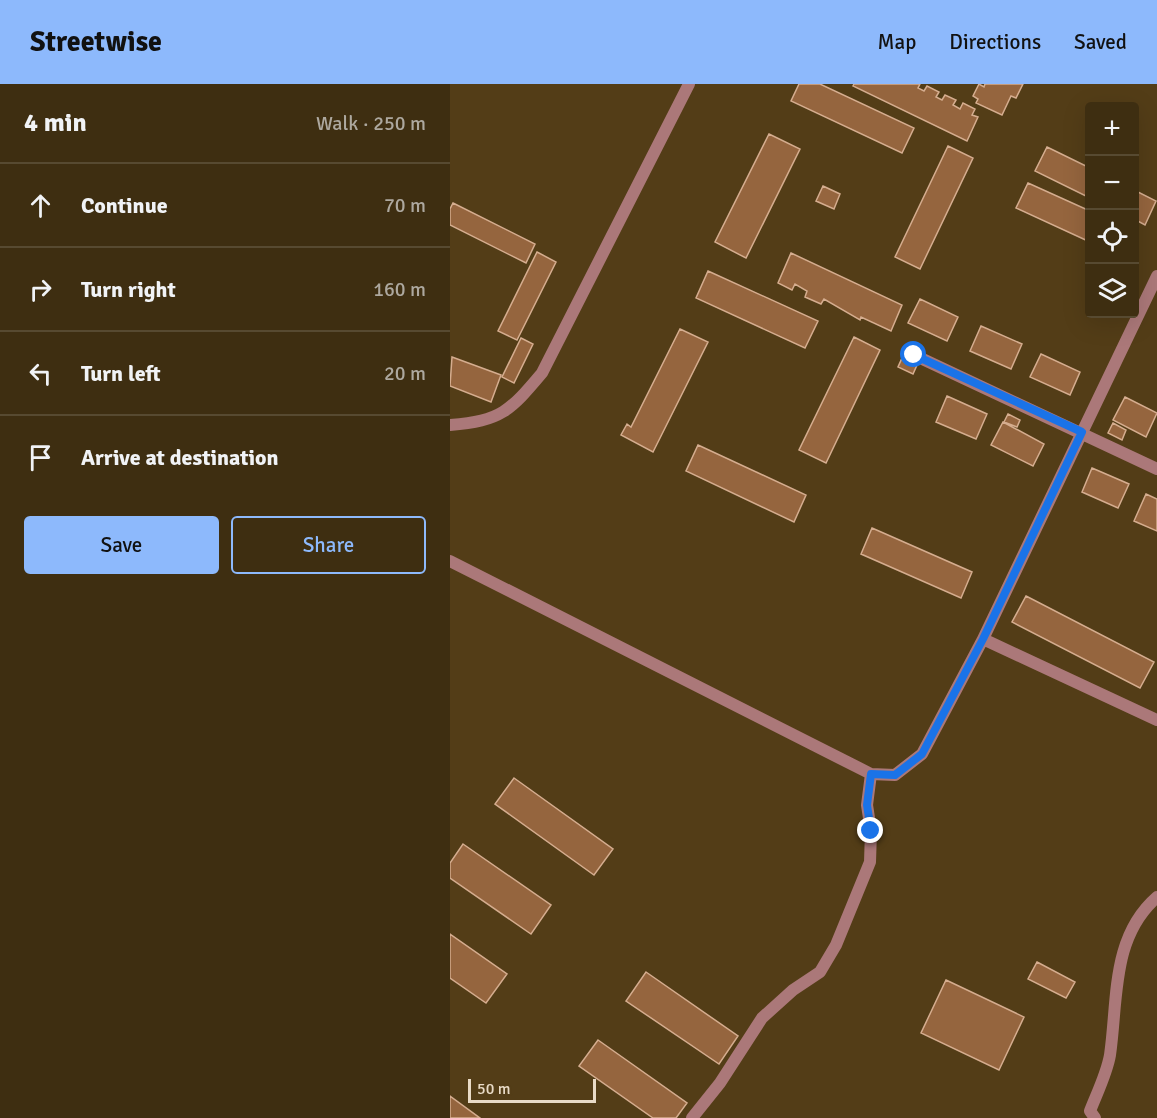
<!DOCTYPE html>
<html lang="en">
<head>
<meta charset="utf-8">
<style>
	:root { --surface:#3e2e11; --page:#493a1f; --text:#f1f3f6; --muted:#ada89f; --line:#574a31; --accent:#8db9fc }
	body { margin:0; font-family:Signika,sans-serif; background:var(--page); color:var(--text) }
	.controls { position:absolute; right:18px; top:18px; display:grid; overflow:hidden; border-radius:6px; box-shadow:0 6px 24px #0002 }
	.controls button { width:54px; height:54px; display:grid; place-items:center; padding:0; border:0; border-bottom:2px solid var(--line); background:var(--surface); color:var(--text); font:30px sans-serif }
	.scale { position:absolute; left:18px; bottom:15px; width:128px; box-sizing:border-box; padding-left:6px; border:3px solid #e9dbc7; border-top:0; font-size:16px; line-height:21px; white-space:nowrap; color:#e9dbc7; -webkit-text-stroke:4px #533d17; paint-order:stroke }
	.stop { position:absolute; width:18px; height:18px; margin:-14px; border:4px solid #1a73e8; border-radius:50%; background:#fff }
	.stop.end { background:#1a73e8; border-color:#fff; box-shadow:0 2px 6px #0008 }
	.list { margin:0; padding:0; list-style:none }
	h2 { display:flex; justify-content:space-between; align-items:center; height:78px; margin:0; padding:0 24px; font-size:26px }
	h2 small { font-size:20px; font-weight:400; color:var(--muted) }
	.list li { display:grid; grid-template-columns:39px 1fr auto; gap:18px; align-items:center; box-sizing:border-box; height:84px; padding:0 24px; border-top:2px solid var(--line) }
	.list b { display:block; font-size:22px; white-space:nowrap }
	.list em { font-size:20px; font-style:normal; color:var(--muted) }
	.actions { display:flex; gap:12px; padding:18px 24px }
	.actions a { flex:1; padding:14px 0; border:2px solid var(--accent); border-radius:6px; text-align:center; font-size:21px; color:var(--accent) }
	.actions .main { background:var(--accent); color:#111 }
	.icon { flex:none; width:33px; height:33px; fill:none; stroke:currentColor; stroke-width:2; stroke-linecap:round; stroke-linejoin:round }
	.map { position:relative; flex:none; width:707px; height:1034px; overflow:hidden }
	header { display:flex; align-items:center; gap:36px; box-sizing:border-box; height:84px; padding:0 30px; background:var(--accent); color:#111 }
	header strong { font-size:28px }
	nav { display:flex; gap:33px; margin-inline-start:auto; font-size:21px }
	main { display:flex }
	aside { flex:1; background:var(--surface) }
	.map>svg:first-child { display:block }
</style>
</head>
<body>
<header>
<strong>Streetwise</strong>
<nav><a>Map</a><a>Directions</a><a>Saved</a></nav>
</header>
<main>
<aside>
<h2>4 min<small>Walk · 250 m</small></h2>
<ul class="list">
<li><svg class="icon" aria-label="ahead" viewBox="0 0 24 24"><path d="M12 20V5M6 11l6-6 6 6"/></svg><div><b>Continue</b></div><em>70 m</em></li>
<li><svg class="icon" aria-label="right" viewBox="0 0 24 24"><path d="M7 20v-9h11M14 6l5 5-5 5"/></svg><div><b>Turn right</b></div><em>160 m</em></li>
<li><svg class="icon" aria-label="left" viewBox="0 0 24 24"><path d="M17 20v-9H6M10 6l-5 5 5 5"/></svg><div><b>Turn left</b></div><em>20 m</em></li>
<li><svg class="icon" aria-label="arrive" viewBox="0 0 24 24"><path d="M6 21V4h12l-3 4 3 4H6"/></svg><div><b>Arrive at destination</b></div></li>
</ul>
<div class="actions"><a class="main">Save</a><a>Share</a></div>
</aside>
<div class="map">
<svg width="707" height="1034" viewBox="0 0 707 1034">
	<rect width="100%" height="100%" fill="#533d17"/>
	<path fill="#95653e" stroke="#d5ad8f" stroke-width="1.5" d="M349,0H370L464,44L452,69L341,17Z
		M404,0H470L468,4L474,7L477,2L489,8L486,13L492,16L495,11L506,16L503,21L510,25L513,19L525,25L522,31L528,33L517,57L403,2Z
		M529,0L534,3L535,0H573L566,14L561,12L552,31L526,19L528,15L523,12Z
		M319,50L350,65L296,174L265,158Z
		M498,62L523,74L470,185L445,173Z
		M597,63L640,84V114L585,87Z
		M578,99L640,127V158L566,124Z
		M373,102L390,110L384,125L366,117Z
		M684,106L706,117L695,141L684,135Z
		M3,119L85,160L76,179L0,141V125Z
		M87,168L106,178L67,256L48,247Z
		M341,169L452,221L441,247L411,233L410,236L374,215L371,220L355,213L357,207L345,200L342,206L328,199Z
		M258,187L368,237L355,264L246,214Z
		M470,215L508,233L497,257L458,239Z
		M531,242L572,260L561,285L520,267Z
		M230,245L258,258L203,368L171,351L177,340L181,343Z
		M404,253L430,266L376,379L349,366Z
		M71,254L83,260L64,299L52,293Z
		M591,270L630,288L620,311L580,293Z
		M2,273L51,291L41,318L0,302Z
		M452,274L467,281L463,290L448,283Z
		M497,312L537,330L526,355L486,338Z
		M675,313L707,329L696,353L663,336Z
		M558,330L570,336L567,343L554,338Z
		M553,338L594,360L583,382L541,361Z
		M663,339L676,346L672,356L658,349Z
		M248,361L356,411L344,438L236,387Z
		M642,384L679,400L668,424L632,408Z
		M696,410L707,415V447L684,437Z
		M422,444L522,488L511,514L411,470Z
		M576,512L704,578L690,604L562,538Z
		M64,694L163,765L144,791L45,720Z
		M13,760L101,821L81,850L0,794V779Z
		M0,850L57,890L36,919L0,894Z
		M587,878L625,898L616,914L578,895Z
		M196,888L288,952L269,980L176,917Z
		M496,896L574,933L549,986L471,949Z
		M148,956L237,1019L226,1034H203L129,982Z
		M0,1012L30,1034H0Z"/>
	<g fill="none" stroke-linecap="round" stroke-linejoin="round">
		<path stroke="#ab7879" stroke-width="12" d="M464,271L707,385
			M0,341C51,337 60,327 92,289L239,0
			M0,477L421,690L445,691L472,670L533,555L707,192
			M533,555L707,636
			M242,1034L270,999L312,934L343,906L370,888L386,861L420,778L421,747L417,721L421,690
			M645,1034L640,1027C647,1009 657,989 660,971C668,915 661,853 707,813"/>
	</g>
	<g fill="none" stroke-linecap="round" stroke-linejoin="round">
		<path stroke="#1a73e8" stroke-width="8" d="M421,747L417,721L421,690L445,691L472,670L533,555L632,348L464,271"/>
	</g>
</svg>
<div class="controls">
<button>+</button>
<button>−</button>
<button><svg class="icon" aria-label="locate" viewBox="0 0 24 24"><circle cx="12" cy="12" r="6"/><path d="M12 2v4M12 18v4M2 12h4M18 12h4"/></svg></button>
<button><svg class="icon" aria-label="layers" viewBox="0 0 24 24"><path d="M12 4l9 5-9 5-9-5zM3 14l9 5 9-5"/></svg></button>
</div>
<div class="scale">50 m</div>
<div class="stop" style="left:464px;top:271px"></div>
<div class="stop end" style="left:421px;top:747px"></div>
</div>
</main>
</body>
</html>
